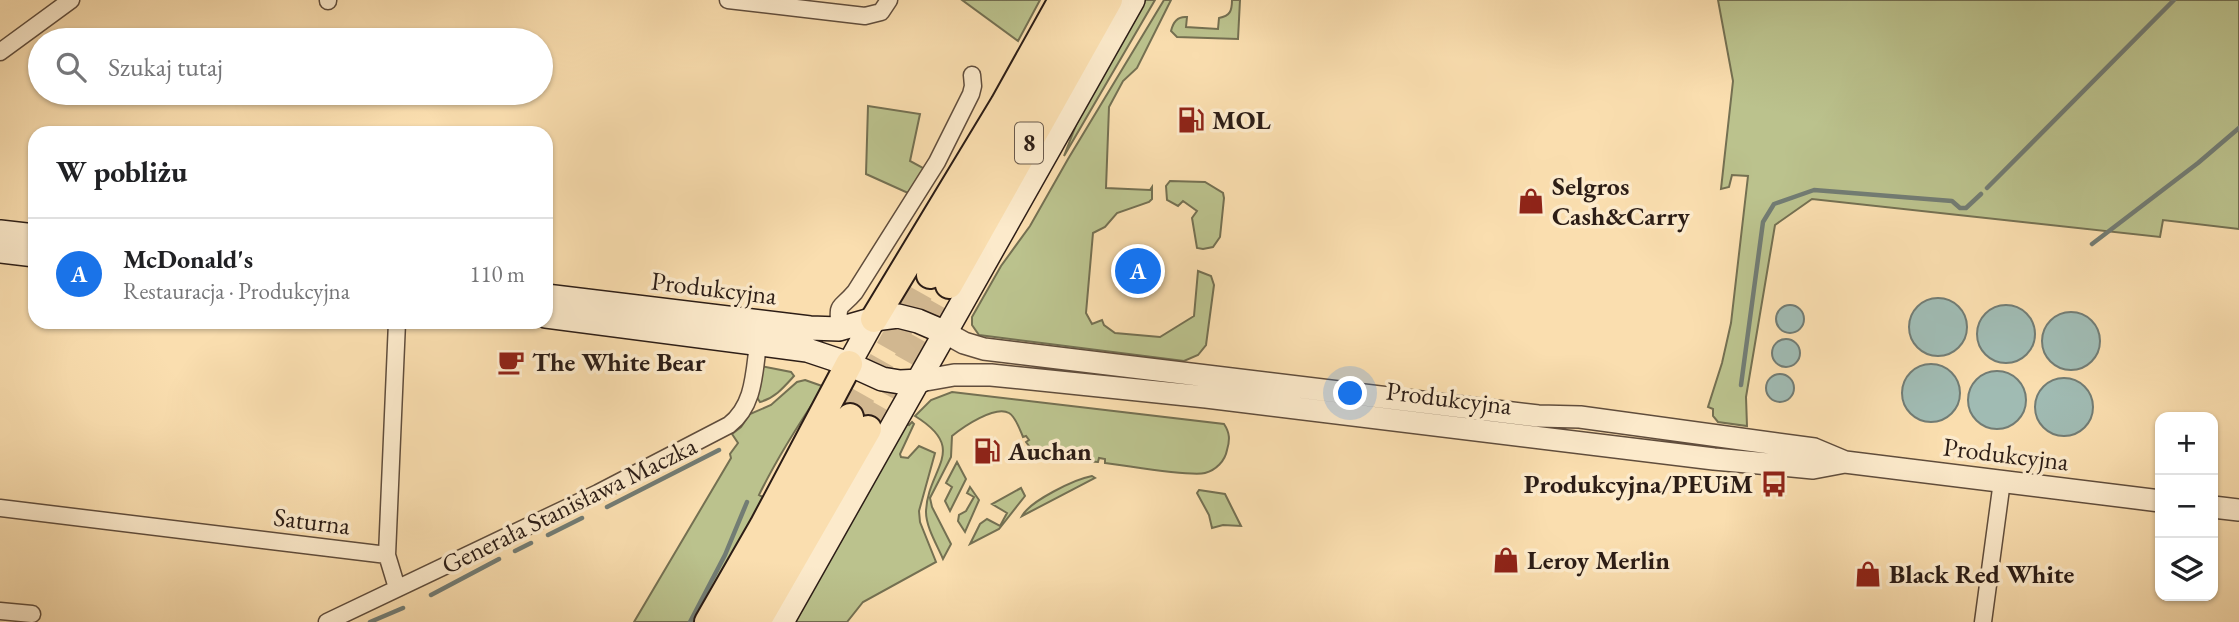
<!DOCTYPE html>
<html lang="pl">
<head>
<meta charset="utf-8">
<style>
	:root { --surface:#fff; --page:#f2f2f2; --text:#202124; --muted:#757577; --line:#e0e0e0; --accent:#1a73e8 }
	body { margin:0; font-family:"EB Garamond",serif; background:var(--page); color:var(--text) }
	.controls { position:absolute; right:21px; bottom:21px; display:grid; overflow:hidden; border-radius:14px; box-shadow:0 2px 5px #0004 }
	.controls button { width:63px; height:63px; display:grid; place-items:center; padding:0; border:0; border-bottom:2px solid var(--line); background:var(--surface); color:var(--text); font:35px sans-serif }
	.you { position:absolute; left:1351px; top:394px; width:24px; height:24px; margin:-18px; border:5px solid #fff; border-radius:50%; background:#1a73e8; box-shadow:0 0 0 10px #1a73e833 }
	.badge { display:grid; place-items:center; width:46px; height:46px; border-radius:50%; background:var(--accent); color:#fff; font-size:23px; font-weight:700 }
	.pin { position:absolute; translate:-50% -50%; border:4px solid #fff; box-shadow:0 2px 7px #0006 }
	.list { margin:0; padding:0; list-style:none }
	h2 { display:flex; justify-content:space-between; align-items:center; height:91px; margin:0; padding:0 28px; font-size:30px }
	h2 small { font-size:23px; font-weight:400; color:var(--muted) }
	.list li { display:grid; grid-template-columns:46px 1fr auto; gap:21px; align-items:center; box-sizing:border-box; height:112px; padding:0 28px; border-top:2px solid var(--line) }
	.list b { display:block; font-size:26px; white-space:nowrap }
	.list p { margin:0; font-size:23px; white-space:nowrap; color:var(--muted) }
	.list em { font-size:23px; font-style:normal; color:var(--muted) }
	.icon { flex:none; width:38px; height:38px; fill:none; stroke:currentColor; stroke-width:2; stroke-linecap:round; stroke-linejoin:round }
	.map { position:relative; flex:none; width:2239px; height:622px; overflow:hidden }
	.search { position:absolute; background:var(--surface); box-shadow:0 2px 5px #0004; left:28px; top:28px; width:525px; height:77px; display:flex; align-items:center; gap:18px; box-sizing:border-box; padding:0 24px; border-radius:38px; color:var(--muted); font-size:26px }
	.panel { position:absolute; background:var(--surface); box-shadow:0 2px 5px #0004; left:28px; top:126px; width:525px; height:203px; border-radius:21px }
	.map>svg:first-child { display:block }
</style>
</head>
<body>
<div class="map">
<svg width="2239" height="622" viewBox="0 0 2239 622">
	<rect width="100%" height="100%" fill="#fadeaf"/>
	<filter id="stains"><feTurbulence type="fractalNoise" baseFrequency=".00286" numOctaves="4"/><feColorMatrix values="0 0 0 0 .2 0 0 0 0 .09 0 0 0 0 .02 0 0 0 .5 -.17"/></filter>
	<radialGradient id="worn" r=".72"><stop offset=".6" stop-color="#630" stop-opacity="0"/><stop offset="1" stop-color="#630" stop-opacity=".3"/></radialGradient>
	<path fill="#bbc28d" stroke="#747052" stroke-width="2" d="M962,0H1040L1018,41Z
		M1145,0H1155L1064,156L1078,120Z
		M1164,0H1171L1137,68L1123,81L1109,107L1106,188L1150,190L1152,187V199L1149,202L1117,213L1105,227L1093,233L1086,313L1092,324L1102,320L1104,325L1115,333L1160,337L1194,316L1198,271L1211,276L1214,285L1206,345L1198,355L1184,361L979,335L972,325V317L1001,266L1030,226L1068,159Z
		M1232,0H1240L1238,39L1177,37L1171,31C1173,22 1177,16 1187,17L1186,27L1218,29L1219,18C1230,16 1232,11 1232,0Z
		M1718,0H2239V229L2163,220L2160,237L1812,199L1775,225L1746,397L1747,426L1718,422L1713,416V409L1708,407L1722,363L1731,323L1748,176L1732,175L1729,187L1721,189L1733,81Z
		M868,106L920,114L910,161L925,169L908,193L866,174Z
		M1170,181L1205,182L1223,193L1224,198L1220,237L1213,247L1203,249L1197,248L1192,218L1197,211L1183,201L1178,206L1167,200L1166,186Z
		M761,366L791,372L794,376C784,387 775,398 760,402L756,396Z
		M805,380L822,386L821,391C798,425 777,458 759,495L763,497L755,515L700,622H634L731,458L730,454L738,443L732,434L741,427L750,414L771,405L797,382Z
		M952,392L1224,424C1230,433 1230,440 1227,450C1225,461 1216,470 1205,473C1189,477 1125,465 1105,463V459L1099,458L1098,462C1075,459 1038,463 1026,442L1029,440L1026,436L1023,437C1020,430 1016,417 1009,413C995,405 963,427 952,436L951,457L930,498L932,507L951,544L943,559C937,545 926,527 926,512C927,468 970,450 915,416L931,400Z
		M912,422L914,424L900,454L901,457L908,458L919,446L935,453L919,511L920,522L936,562L863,602L847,622H794L906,424L909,425Z
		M957,462L966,479L950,511L945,501L952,487L946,483Z
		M1092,476L1095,478L1022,516C1030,501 1075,479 1092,476Z
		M970,487L979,500L965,532L958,521L959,515L966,511L974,497L967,493Z
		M1021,488L1025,496L999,529L970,544L980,524L987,519L1000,526L1007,513L992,504Z
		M1199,490L1225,494L1241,526L1223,525L1212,528L1209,515L1197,493Z"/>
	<path fill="#a0bbb3" stroke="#727c74" stroke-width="2" d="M1909 327a29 29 0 1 1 58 0a29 29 0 1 1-58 0Z
		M1977 334a29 29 0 1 1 58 0a29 29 0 1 1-58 0Z
		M1776 319a14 14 0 1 1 28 0a14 14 0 1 1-28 0Z
		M2042 341a29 29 0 1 1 58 0a29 29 0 1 1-58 0Z
		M1772 353a14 14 0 1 1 28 0a14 14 0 1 1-28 0Z
		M1902 393a29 29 0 1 1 58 0a29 29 0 1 1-58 0Z
		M1968 400a29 29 0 1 1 58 0a29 29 0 1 1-58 0Z
		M1766 388a14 14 0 1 1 28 0a14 14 0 1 1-28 0Z
		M2035 407a29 29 0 1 1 58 0a29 29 0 1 1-58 0Z"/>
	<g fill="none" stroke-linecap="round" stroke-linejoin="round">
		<path stroke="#727c74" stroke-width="4.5" d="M1987,188L2174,0
			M2092,244L2198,163L2239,128
			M1741,385L1763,222L1774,204L1814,190L1952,201L1960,208H1966L1981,194
			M607,507L719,450
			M548,535L582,518
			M515,551L531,543
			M431,595L499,559
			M370,622L403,608
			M690,622L725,555L747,502"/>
		<path stroke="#d1b790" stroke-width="26" stroke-dasharray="26 13" stroke-linecap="butt" d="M850,417L930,275
			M868,429L949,285"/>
		<g stroke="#604d3c" stroke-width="19">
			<path id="minor" d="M728,0L865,16L881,12L889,0
				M328,1V0
				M0,52L71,0
				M839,329C838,300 838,312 855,292L937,162L971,94L973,86L972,75
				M0,508L387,555L397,322
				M387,555L397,588
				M0,611L32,614
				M327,622L598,493L729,425C754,406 754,374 758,344
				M1983,622L2002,481"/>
		</g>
		<g stroke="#604d3c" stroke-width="24">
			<path id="tertiary" d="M946,333L964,343L984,349L1538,416L1580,417L1814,449L1845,462L2160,501
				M920,381L954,375H991L1206,397L1714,459L1813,468L1845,462
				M2213,507L2239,510"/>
		</g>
		<g stroke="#2c1d16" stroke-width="26">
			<path id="secondary" d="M0,232L35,236
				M0,251L35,255
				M546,296L810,328L839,329L874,319L898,316L918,321L946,333
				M546,316L807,350L849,364L882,379L900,382L920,381
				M849,364L874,319
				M782,622L1133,0"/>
		</g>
		<g stroke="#2c1d16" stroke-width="30">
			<path id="trunk" d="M930,275L1086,0
				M949,285L1109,0
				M874,319L1004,104L1062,0
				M708,622L763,526L849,364
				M731,622L850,417
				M757,622L868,429"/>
		</g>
		<use href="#minor" stroke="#fceacb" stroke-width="16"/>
		<use href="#tertiary" stroke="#fceacb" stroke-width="21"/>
		<use href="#secondary" stroke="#fceacb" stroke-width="23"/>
		<use href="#trunk" stroke="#fadeaf" stroke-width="26"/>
	</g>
	<defs>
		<g id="fuel-bare" transform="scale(2.1)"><path d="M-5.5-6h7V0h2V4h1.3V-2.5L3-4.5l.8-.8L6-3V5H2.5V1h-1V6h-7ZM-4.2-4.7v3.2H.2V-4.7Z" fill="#8f2418" stroke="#fceacb" stroke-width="2.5" paint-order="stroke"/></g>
		<g id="shop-bare" transform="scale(2.1)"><path d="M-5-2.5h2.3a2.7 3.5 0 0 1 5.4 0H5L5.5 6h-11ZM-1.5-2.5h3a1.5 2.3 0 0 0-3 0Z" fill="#8f2418" stroke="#fceacb" stroke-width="2.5" paint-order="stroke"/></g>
		<g id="cafe-bare" transform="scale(2.1)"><path d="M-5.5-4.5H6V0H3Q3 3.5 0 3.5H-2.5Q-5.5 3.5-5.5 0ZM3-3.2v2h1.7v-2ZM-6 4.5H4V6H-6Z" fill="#8f2418" stroke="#fceacb" stroke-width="2.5" paint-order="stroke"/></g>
		<g id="bus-bare" transform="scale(2.1)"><path d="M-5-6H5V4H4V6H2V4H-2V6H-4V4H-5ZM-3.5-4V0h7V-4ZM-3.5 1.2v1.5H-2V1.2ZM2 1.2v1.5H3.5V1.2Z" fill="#8f2418" stroke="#fceacb" stroke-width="2.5" paint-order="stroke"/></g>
	</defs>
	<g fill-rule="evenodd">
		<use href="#fuel-bare" x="1191" y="120"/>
		<use href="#shop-bare" x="1531" y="201"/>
		<use href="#cafe-bare" x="511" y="362"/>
		<use href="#fuel-bare" x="987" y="451"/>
		<use href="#bus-bare" x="1774" y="484"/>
		<use href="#shop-bare" x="1506" y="560"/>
		<use href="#shop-bare" x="1868" y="574"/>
	</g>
	<g text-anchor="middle" stroke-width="7" stroke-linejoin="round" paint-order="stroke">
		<rect fill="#fceacb" stroke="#6a5a4c" stroke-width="2" x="1015" y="122.5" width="28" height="41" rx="5"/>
		<g font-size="24" font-weight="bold" fill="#2c1d16">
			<text x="1029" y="151">8</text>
		</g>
		<g font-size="26" font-weight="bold" fill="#2c1d16" stroke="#fceacb" text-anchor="start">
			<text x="1212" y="129">MOL</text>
			<text x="1552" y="195">Selgros<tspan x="1552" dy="30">Cash&amp;Carry</tspan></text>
			<text x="532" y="371">The White Bear</text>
			<text x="1008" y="460">Auchan</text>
			<text x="1753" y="493" text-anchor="end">Produkcyjna/PEUiM</text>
			<text x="1527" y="569">Leroy Merlin</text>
			<text x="1889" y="583">Black Red White</text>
		</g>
		<g font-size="26" fill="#2c1d16" stroke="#fceacb">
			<text transform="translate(714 288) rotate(7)" y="9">Produkcyjna</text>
			<text transform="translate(1449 398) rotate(7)" y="9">Produkcyjna</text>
			<text transform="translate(2006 454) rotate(7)" y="9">Produkcyjna</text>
			<text transform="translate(569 505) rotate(-26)" y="9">Generała Stanisława Maczka</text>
			<text transform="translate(312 521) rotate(7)" y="9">Saturna</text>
		</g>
	</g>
	<rect width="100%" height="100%" filter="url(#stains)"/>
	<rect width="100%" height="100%" fill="url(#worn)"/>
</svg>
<div class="controls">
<button>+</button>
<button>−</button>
<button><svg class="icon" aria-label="layers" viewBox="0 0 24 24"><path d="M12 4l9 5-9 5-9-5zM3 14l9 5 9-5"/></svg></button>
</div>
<div class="you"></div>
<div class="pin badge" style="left:1138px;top:271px">A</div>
<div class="search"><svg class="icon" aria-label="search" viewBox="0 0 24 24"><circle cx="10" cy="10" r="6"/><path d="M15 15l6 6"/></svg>Szukaj tutaj</div>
<section class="panel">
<h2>W pobliżu<small></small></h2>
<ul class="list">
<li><span class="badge">A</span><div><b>McDonald's</b><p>Restauracja · Produkcyjna</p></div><em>110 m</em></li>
</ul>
</section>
</div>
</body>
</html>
